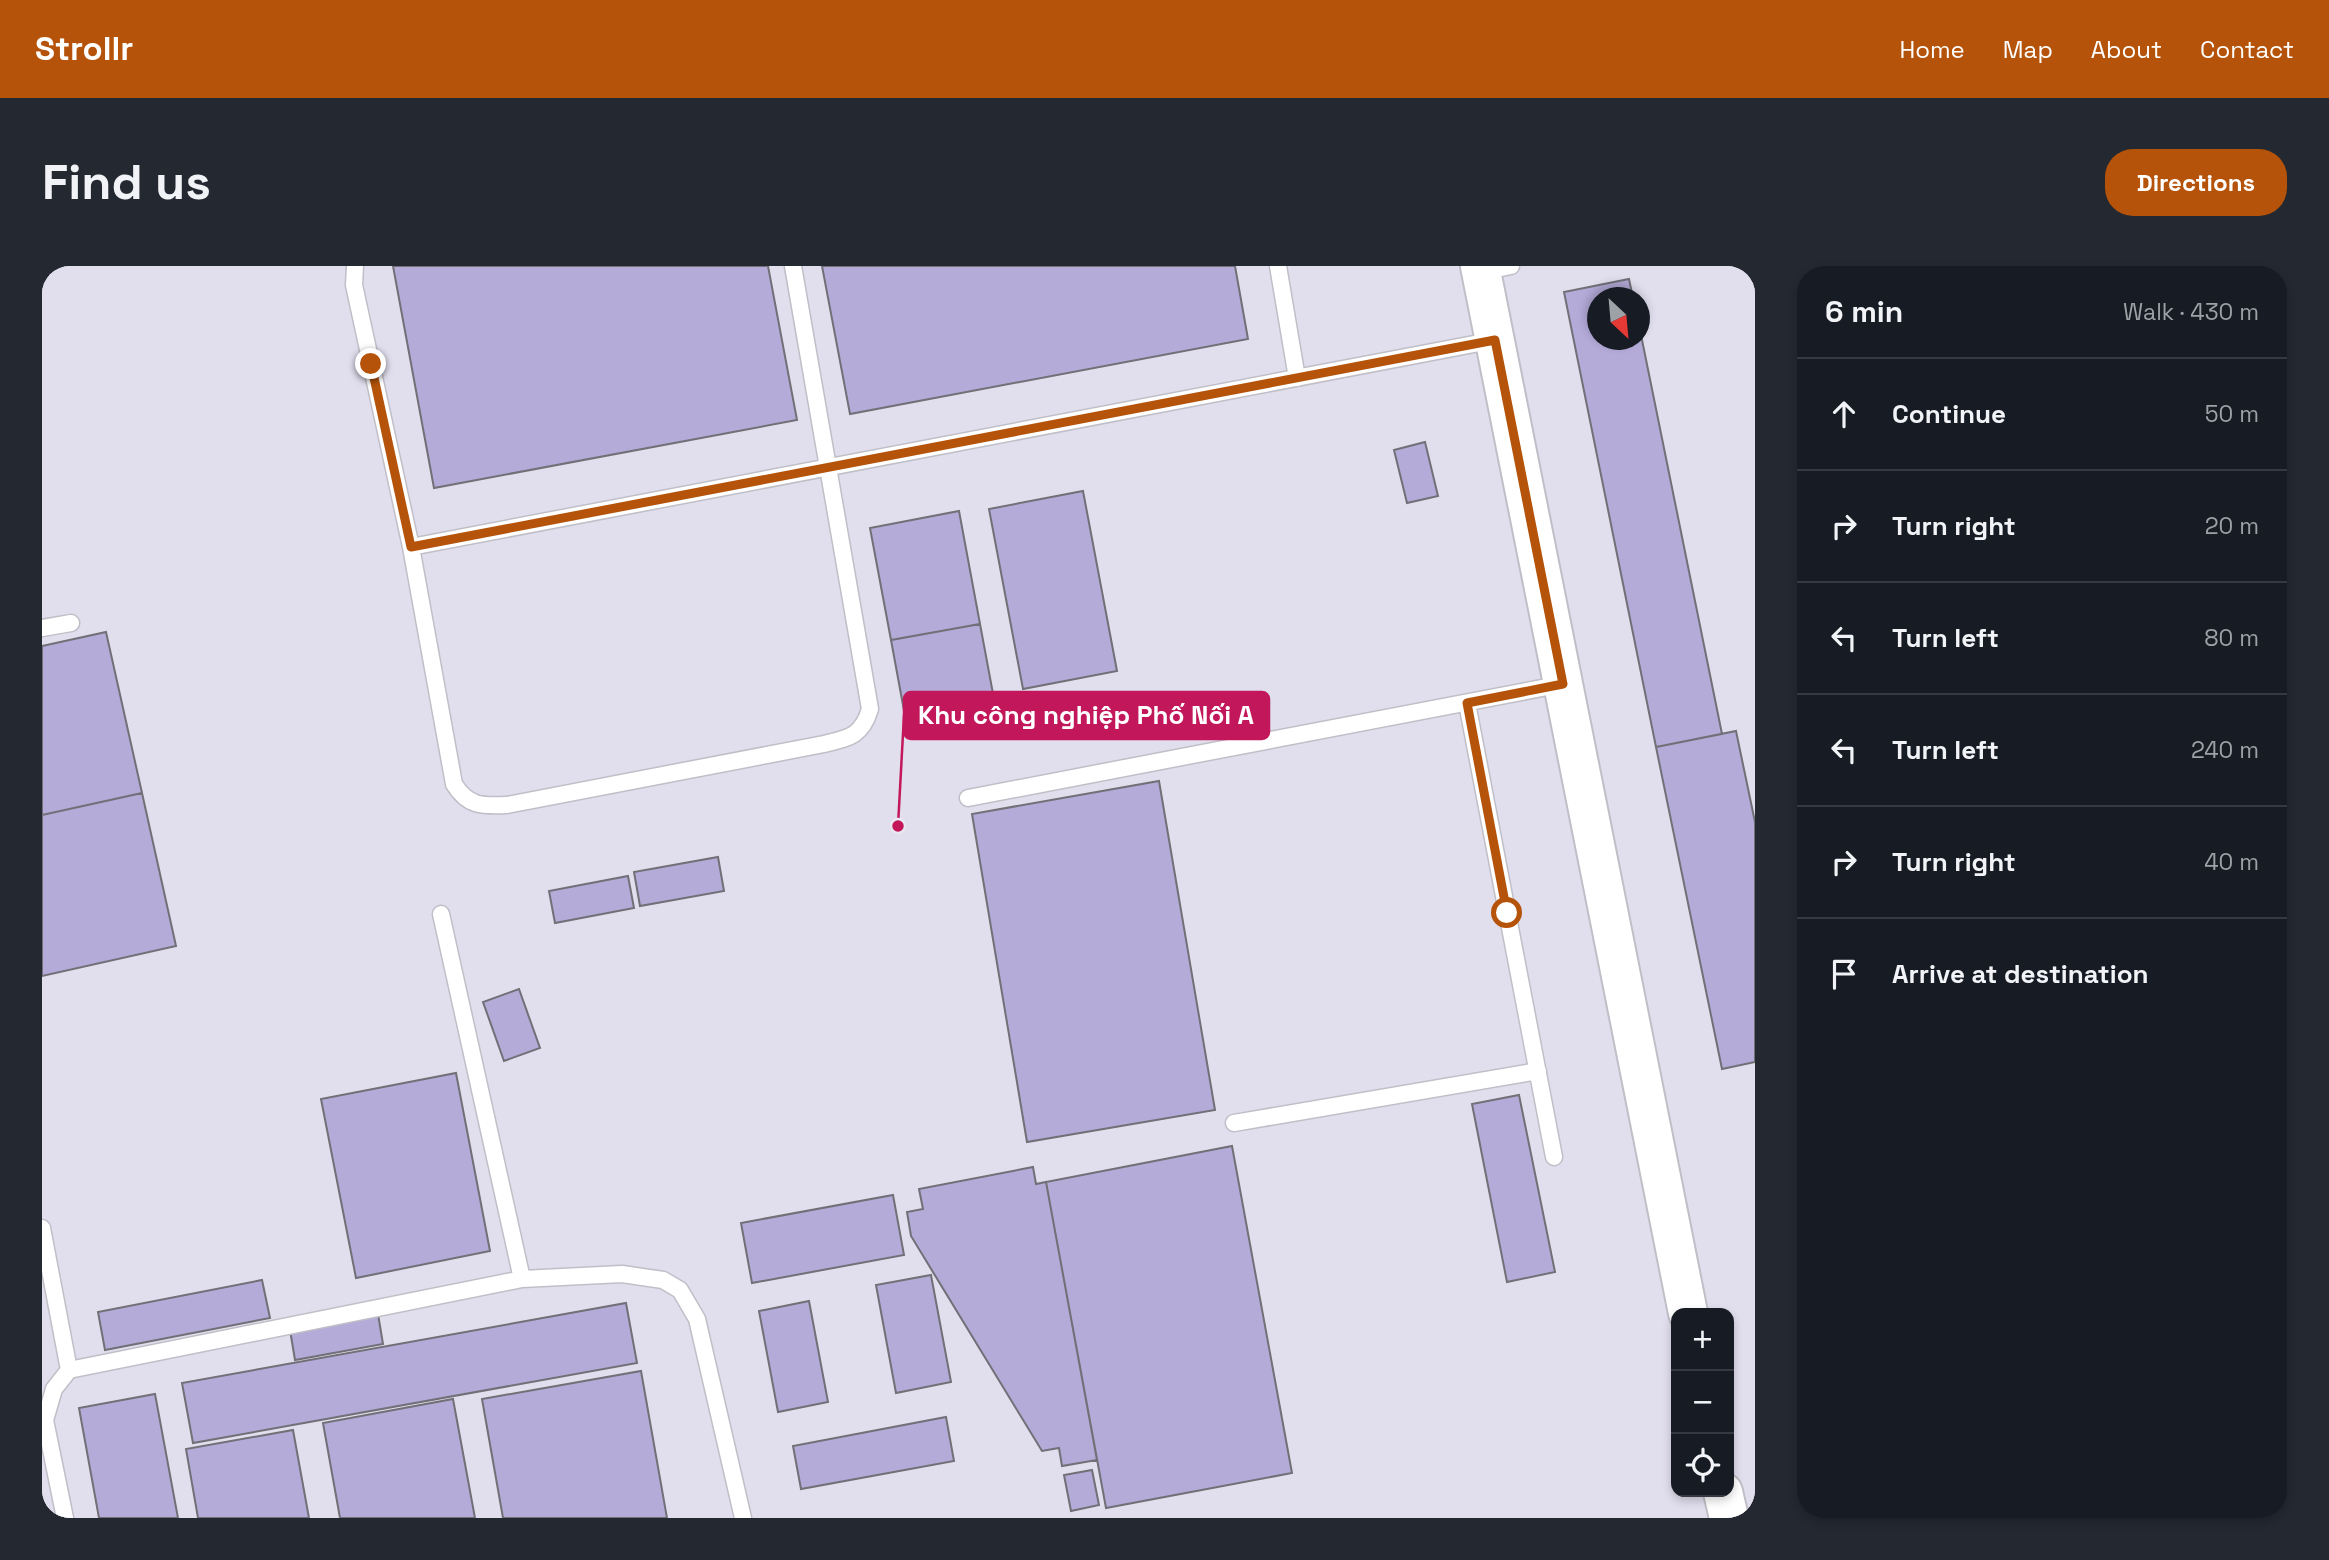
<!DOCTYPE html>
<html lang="en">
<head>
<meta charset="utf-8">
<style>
	:root { --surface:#171b24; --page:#242831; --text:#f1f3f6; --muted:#9ea1a6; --line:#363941; --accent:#b45309 }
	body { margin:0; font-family:"Space Grotesk",sans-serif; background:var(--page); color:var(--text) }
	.controls { position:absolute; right:21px; bottom:21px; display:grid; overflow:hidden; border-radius:14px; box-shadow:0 4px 10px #0003 }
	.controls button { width:63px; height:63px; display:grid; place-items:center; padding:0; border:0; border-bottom:2px solid var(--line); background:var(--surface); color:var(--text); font:35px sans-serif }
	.compass { position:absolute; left:1545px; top:21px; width:63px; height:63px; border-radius:50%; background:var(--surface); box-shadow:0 4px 10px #0003; rotate:154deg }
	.stop { position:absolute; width:21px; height:21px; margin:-16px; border:5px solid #b45309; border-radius:50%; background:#fff }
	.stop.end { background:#b45309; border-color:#fff; box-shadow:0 2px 7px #0008 }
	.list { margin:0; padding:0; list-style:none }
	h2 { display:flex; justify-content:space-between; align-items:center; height:91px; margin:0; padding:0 28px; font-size:30px }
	h2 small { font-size:23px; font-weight:400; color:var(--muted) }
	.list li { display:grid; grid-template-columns:46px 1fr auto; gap:21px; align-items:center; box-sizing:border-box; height:112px; padding:0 28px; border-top:2px solid var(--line) }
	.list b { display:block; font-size:26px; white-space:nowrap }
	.list em { font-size:23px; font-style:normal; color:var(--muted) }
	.icon { flex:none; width:38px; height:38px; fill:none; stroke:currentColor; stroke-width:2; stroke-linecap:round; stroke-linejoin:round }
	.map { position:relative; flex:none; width:1713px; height:1252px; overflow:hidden; border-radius:28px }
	header { display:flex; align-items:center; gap:42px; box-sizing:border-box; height:98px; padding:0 35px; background:var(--accent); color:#fff }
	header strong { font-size:33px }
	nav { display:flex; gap:38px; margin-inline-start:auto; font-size:24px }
	.intro { display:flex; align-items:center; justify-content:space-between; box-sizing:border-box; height:168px; padding:0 42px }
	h1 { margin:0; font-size:49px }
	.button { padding:18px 32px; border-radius:28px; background:var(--accent); color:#fff; font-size:24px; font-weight:700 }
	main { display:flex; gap:42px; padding:0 42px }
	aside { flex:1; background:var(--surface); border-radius:28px; box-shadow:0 4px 10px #0003 }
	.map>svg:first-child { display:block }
</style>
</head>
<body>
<header>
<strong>Strollr</strong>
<nav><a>Home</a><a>Map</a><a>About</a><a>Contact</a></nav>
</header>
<div class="intro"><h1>Find us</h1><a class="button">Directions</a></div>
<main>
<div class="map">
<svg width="1713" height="1252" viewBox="0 0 1713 1252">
	<rect width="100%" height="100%" fill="#eae9f1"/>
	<path fill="#e1deee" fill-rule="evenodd" d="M0,0H1713V1252H0ZM1556,32H1598V74H1556ZM1634,1047H1687V1226H1634Z"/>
	<path fill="#b4abd9" stroke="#717077" stroke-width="2" d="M351,0H726L755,154L392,222Z
		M780,0H1193L1206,73L808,148Z
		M1587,13L1591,32H1556V74H1598V64L1680,468L1614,481L1522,26Z
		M1383,176L1396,230L1365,237L1352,184Z
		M1041,225L1075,405L981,423L947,243Z
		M917,245L938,358L849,374L828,262Z
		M938,358L952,433L863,450L849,374Z
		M64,366L100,527L0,549V380Z
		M1694,465L1713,556V796L1680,803L1614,481Z
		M1117,515L1173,844L985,876L930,548Z
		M100,527L134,680L0,710V549Z
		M676,591L682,625L598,640L592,606Z
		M586,610L592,642L513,657L507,625Z
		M477,723L498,782L462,795L441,736Z
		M414,807L448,985L314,1012L279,833Z
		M1477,829L1513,1006L1465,1016L1430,838Z
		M1190,880L1250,1207L1064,1242L1004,916Z
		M991,901L994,918L1004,916L1055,1194L1020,1200L1017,1182L1000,1185L869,970L865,946L881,943L877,923Z
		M851,929L862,989L710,1017L699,957Z
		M889,1009L909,1116L854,1127L834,1019Z
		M220,1014L228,1052L63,1084L56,1046Z
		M767,1035L786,1136L736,1146L717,1045Z
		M584,1037L595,1097L151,1177L140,1117Z
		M336,1048L341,1078L253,1094L248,1064Z
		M599,1105L625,1252H461L440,1133Z
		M113,1128L136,1252H57L37,1142Z
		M411,1133L433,1252H298L281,1157Z
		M904,1151L912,1195L759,1223L751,1180Z
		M251,1164L267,1252H156L144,1183Z
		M1050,1204L1057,1239L1029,1245L1022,1209Z"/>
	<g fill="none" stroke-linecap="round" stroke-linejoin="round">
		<g stroke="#c0bfc7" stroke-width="19">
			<path id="lane" d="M313,0L312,19L369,281L412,518C426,541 441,540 465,539L782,478C807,472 820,470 828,443L751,0
				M1236,0L1255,112
				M1439,6L1469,0
				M369,281L1453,74
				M0,362L29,357
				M1425,437L1512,891
				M926,532L1521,418
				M399,648L480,1013
				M1192,857L1496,805
				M0,962L27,1104
				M23,1252L3,1154L12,1123L27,1104L480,1013L580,1008L621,1014L638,1024L655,1053L701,1252"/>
		</g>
		<g stroke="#c0bfc7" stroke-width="42">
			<path id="secondary" d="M1438,0L1646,1047
				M1681,1226L1687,1252"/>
		</g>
		<use href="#lane" stroke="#fff" stroke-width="16"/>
		<use href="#secondary" stroke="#fff" stroke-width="38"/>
	</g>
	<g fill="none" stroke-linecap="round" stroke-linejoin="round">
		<path stroke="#b45309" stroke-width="9" d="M329,98L369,281L1453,74L1521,418L1425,437L1465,647"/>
	</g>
	<path fill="none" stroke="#c2185b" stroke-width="2.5" d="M856 560L862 449"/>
	<circle fill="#c2185b" stroke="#eae9f1" stroke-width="2.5" cx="856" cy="560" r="7"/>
	<rect fill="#c2185b" stroke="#c2185b" stroke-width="2.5" x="862" y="426" width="365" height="47" rx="7"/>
	<g font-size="26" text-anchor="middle" font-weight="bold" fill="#fff">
		<text x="1044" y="458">Khu công nghiệp Phố Nối A</text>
	</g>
</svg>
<div class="controls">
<button>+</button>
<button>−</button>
<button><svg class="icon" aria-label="locate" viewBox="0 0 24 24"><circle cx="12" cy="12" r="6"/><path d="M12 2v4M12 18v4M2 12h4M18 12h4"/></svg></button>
</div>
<svg class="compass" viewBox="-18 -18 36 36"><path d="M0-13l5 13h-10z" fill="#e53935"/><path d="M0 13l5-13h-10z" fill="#9ea1a6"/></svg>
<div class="stop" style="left:1465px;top:647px"></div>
<div class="stop end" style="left:329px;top:98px"></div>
</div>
<aside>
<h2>6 min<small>Walk · 430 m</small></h2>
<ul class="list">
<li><svg class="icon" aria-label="ahead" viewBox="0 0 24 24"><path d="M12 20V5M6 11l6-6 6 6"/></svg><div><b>Continue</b></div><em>50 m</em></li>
<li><svg class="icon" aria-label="right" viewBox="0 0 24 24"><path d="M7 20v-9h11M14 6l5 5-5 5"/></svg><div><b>Turn right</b></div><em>20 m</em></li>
<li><svg class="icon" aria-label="left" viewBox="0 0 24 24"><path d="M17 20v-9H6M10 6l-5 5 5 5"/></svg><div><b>Turn left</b></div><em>80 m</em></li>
<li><svg class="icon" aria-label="left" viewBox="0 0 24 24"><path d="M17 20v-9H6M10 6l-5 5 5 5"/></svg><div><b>Turn left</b></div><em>240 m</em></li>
<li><svg class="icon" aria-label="right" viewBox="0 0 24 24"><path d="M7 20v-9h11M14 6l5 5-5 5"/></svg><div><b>Turn right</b></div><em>40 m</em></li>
<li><svg class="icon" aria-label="arrive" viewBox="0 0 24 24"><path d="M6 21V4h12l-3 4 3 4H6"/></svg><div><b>Arrive at destination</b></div></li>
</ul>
</aside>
</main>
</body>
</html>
